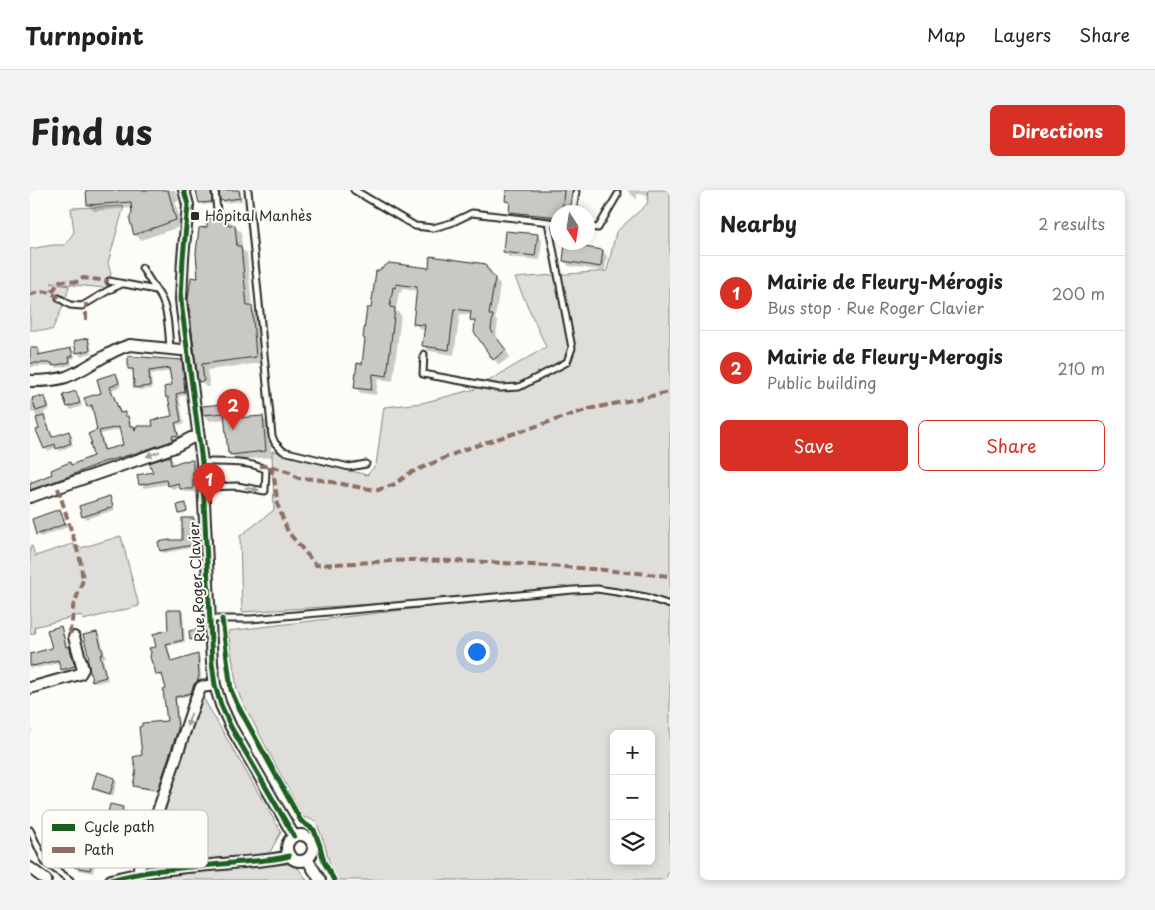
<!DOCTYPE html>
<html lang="en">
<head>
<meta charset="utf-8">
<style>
	:root { --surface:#fff; --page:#f2f2f2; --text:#222; --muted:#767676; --line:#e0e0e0; --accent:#d93025 }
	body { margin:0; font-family:"Playpen Sans",sans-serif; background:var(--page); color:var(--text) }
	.controls { position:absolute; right:15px; bottom:15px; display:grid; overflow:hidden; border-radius:8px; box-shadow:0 2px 8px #0003 }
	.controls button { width:45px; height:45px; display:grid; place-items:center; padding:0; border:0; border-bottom:1px solid var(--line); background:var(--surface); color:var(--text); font:25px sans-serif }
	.compass { position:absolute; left:520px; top:15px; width:45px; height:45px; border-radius:50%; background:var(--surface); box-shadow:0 2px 8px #0003; rotate:168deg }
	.you { position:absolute; left:446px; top:461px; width:18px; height:18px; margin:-12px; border:4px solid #fff; border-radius:50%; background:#1a73e8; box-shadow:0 0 0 8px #1a73e833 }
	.badge { display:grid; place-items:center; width:32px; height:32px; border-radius:50%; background:var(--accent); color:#fff; font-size:16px; font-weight:700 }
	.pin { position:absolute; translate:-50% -41px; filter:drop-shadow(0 1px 2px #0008) }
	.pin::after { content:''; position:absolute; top:26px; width:18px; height:15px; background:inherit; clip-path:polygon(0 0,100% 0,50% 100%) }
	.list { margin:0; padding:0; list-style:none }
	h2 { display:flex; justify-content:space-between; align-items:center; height:65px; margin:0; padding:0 20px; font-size:21px }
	h2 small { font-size:16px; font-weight:400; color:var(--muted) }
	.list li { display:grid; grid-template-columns:32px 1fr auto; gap:15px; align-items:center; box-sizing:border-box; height:75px; padding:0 20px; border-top:1px solid var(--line) }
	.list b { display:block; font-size:19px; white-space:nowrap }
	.list p { margin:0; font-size:16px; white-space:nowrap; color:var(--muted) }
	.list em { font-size:16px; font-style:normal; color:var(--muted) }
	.actions { display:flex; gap:10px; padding:15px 20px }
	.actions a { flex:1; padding:11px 0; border:1px solid var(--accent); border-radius:8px; text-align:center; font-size:18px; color:var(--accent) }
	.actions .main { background:var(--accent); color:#fff }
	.icon { flex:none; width:28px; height:28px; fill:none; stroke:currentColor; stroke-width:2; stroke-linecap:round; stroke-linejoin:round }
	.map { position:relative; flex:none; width:640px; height:690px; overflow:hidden; border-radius:8px }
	header { display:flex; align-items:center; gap:30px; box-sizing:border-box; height:70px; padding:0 25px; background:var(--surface); border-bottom:1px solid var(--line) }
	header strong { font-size:24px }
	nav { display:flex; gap:28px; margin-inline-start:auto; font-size:18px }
	.intro { display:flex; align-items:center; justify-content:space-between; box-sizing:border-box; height:120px; padding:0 30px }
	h1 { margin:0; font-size:35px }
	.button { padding:12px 22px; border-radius:8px; background:var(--accent); color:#fff; font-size:18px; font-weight:700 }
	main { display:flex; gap:30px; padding:0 30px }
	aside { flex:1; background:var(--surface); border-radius:8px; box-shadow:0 2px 8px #0003 }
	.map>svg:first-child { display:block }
</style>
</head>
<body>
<header>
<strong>Turnpoint</strong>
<nav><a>Map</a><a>Layers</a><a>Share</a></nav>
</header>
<div class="intro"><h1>Find us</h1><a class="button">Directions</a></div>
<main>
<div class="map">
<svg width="640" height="690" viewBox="0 0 640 690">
	<rect width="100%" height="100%" fill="#fdfcf7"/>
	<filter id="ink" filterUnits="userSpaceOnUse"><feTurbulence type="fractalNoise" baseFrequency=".02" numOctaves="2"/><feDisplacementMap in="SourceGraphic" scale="10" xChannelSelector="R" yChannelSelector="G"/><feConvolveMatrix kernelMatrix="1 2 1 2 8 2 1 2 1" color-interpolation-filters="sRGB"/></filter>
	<g filter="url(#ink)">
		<path fill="#dfdeda" stroke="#858482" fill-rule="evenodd" d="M619,0H640V678L636,690H307L301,680L295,655L286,631L273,627L211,509L207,499L198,441L506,404L212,422L210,346L244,320L242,261L337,285L346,275L354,217L392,213L445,199L516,157L485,88L577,81L586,42L617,14ZM584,544H621V671H584Z
			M94,16L78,73L81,84L76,98L21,93L39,96L35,112L22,140H0V59L23,55H35L44,42L41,18Z
			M91,346L109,416L53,430L51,425L4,437L5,443L0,444V357L2,356L5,366L42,354L51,358Z
			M171,504L251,642L239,664L133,673L136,616Z
			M259,674L268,678L277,690H113V688L120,685Z"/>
		<path fill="#0003" fill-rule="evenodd" d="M57,0H145L149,10L145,12L152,36L111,50L105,44L103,18L64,21L58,15Z
			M209,0L211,2L212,11L194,13L192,10Z
			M477,0H541L538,22H528V32L487,27L481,21V16L476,11Z
			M597,0H619V5L607,4V10Z
			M180,1L183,4L184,14L173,15L170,12Z
			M197,28L203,34V36H204L211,42L212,59L217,63L222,118L227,123L232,173L177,180L180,197H176L170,191L169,90L179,38Z
			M507,45L512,50L510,70L479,67L474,62Z
			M573,61L577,66L575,81L539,76L534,71Z
			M456,76L462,82V84L470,95L465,129L468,132L466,146L480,167L469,175L464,169L446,134L442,130V125L430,124L424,165L399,161L393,155L395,140L390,139L384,133L388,101L372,99L371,103L369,102L366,120L371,125L363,191L348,189L346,205L331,203L325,197L333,175L347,82Z
			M57,149L60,152L62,163L50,166L48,163L45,152Z
			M8,159L11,162V166L41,159L44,162L45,168L41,169L42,175L27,178L25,176L0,177V160Z
			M151,171L154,174L157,205L149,206L154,234L147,235L150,248L144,249L145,253L106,267L74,275L40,290L0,304V290L1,289L4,292L65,267L63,254L68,241L63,218L61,219L58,216L72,204L86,185L89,188L91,196L82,200L92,224H94L100,230L102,238L106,241L124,237L144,227L140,211L137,207L144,196L141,181L121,184L122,199L108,200L105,197L104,181H102L99,178ZM91,239L95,256L76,261L71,244Z
			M45,202L48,205L52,216L41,220L38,217L35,206Z
			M9,207L11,209L15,208L17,210L20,219L14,222L23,248L39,242L41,245L43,250L41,251L43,255L30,261L27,257L18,261L15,258L5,223H3L0,221V210Z
			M204,214L210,220L211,229L232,227L238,233L242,267L208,270L199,262L196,229L180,231L174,225Z
			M140,267L143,271L144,276L162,271L166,275V302H155L150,297L142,299L138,294L114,298L110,294Z
			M79,308L82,311L85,320L56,329L53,326Z
			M30,320L33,323L37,337L11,347L8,344Z
			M163,329L166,332V352L170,354V356L134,363L131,360L154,352Z
			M151,421L153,423L155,452L138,456L142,472L168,466L170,468L171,489L169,494L166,496L163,505L146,509L150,542L130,602L107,598L105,595L113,566L138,533L137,500L134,486L130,487L127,484V458L140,441Z
			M31,438L33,441L38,458L42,460L47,479L35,482L32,479L30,473L7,478L6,477L0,479V463H4L5,464L23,459Z
			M167,440L169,442L170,450L163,451L161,449Z
			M67,443L70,446L76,467L73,468L78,490L66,493L63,490L60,468Z
			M0,531L2,542L0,543Z
			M84,589L87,592L83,606L66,601L63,598Z
			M92,618L95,621L90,645L98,647L100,649L98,662L90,660L88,658L69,654L63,683L48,680L45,677L55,637L75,641Z"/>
		<path fill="#c9c8c4" stroke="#2b2b2b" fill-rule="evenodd" d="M56,0H138L146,30L104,45L100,31V26L102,24L101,12L57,15Z
			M179,0H181L182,12L169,13L166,1Z
			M189,0H209L210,8L190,11Z
			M476,0H534L532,22H528V27L479,22L480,12L475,11Z
			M197,27L198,35H205L207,56H211L217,116H222L226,167L172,174L174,191L168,192L158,109L161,87L168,88L166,63L169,38L177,37V29Z
			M475,41L508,44L505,66L473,62Z
			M535,54L573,60L571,77L533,71Z
			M400,66L456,74V77L465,88L459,125H463L461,140L476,160L463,170L444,142L445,131L440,130L441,121L424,119L419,160L392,156L395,135L383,134L387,97L366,94L365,98L363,97L360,117L365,118L357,186L343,184L341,200L324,198L327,173L332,174L335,149L333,148L337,118H341L346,81H348L359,73L399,78Z
			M58,148L60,160L46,163L44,151Z
			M0,158H8V165L41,158L43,166L39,167L40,172L23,176L22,173H0Z
			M98,166L152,170L155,202L146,204L151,231L145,233L148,245L142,246L143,250L139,252L103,264L70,273L37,287L0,300V293L22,284L21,280L40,272L41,275L63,266L60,253H62L58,244L67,240L62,215L57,217L54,208L71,203L67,189L86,183L89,193L80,197L90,223L95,222V226H98L100,236H104L105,241L106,236H123L122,230L142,226L138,207L136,208L134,197L142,195L139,178L119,181L120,196L104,198L103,179H98ZM89,237L93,255L74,260L69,241Z
			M46,201L50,213L37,217L33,205Z
			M10,206V208L15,206L18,217L6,221L2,208Z
			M204,213L206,228L233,226L236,261L200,265V263H198L194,223L173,225L172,216Z
			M14,226L22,247L39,241L41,247L39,248L41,253L26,259L25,254L14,259L6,240L9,239L6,228Z
			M140,266L141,275L152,271L163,270V299H150L148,293L138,296L136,290L109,295L107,285L123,282L119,273Z
			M80,306L83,317L52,327L49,316Z
			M156,313L157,322L149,324L147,315Z
			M30,319L35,334L6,345L2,329Z
			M152,328H164V350H168V354L130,361L128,352L139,350H152Z
			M137,420H151L153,450L136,454L141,472L168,464L169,486L167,492L164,494L161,503L145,507L148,539L128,600L103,596L106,580L103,567L112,565L109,537L112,536V533L137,531L133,500L136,499L132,484L126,485L124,476H123L120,467L121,462L119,458L126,457L123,444L138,440Z
			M31,436L36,457L39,456L45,476L31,480L28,470L3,476V475L0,476V464L22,458L17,440Z
			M168,439V448L160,450L159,441Z
			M67,442L73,464L70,465L76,487L62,491L57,468H59L53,445Z
			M67,582L85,588L80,604L62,598Z
			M80,614L93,617L87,643L98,645L95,660L86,658V656L66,652L60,680L44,677L54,635L74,640Z"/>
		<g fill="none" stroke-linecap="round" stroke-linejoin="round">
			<g stroke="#2b2b2b" stroke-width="9">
				<path id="service" d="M185,0L187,22
					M218,0L242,246L245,253L253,261L319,277L336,274
					M324,0L385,36L403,38L421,33L442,23L528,33
					M543,22L546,2
					M558,37L568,38L588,4
					M112,78L126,100
					M79,91L126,100C139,116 138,138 140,158
					M29,108L40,115L52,116L79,100L92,94
					M394,164L393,184L470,198L489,197L537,172L542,158L518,32
					M172,272C190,272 222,271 236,280L235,301L207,296L174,297
					M180,429H221L543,400L567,399L587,402L616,407L640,415
					M0,640L15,672L40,690"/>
			</g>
			<g stroke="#2b2b2b" stroke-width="14">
				<path id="minor" d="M154,0L158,15L153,68L151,109L152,119L172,272L182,473L185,495L191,515L201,537L264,646
					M0,191C12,191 24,191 36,187C58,179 77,161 100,155L151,160L157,159
					M0,307L142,258L161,248L169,247
					M0,498L50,484L53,479L44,447
					M257 658a13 13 0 1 1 26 0a13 13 0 1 1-26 0Z
					M277,669L290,690
					M0,678L16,690
					M81,690C120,679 162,677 202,673C221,671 241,671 259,666
					M105,690L166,508L171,497L185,495"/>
			</g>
			<use href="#service" stroke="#fdfcf7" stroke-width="5"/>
			<use href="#minor" stroke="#fdfcf7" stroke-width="10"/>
			<path stroke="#8d6e63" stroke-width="4" stroke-dasharray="8 4" stroke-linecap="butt" d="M22,102L30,91L49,92L53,88L79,91
				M0,105C13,100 18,100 29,108
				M56,130V113
				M230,276H240L260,282L268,288L286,289L333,298L348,300L365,294L380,283L433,260L559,219L640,202
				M240,276L244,287L248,316L258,342L286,375L381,370L458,372L563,379L640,386
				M28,298L50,369L53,390L43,417V426L40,440L41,444L44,447"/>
			<g stroke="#fdfcf7" stroke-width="8">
				<path id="cycleway" d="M154,0L158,15L153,68L151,109L152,119L172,272L182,473L185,495L191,515L201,537L264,646
					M192,429L201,500L207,514L271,631L284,640L290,656L294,672L304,690
					M81,690C120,679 162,677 202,673C221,671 241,671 259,666"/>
			</g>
			<use href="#cycleway" stroke="#1b5e20" stroke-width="5"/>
		</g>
		<defs><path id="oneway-solid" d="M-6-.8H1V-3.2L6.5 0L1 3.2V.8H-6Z" transform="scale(1.25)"/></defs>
		<g fill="#9e9e9b">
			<use href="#oneway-solid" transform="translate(123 264) rotate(161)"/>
			<use href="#oneway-solid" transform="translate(222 299) rotate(11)"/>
			<use href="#oneway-solid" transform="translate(159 530) rotate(108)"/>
		</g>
	</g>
	<rect fill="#2b2b2b" stroke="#fdfcf7" stroke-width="2" x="160" y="21" width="10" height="10" rx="2.5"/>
	<g text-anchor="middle" stroke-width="4" stroke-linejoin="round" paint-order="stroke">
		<g font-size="14" fill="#2b2b2b" stroke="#fdfcf7" text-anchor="start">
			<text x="175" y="31">Hôpital Manhès</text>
		</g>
		<g font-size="14" fill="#2b2b2b" stroke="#fdfcf7">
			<text transform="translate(167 392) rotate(-93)" y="5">Rue Roger Clavier</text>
		</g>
	</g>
	<rect x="12" y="620" width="166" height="58" rx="8" fill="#fdfcf7" stroke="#bebdba" stroke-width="1"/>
	<rect x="22" y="634" width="23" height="7" fill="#1b5e20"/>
	<rect x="22" y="657" width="23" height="6" fill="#8d6e63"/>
	<g font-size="14" fill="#2b2b2b">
		<text x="54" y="642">Cycle path</text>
		<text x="54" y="665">Path</text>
	</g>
</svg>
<div class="controls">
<button>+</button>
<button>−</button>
<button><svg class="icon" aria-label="layers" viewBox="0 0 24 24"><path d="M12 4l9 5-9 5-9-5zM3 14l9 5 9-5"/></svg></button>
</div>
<svg class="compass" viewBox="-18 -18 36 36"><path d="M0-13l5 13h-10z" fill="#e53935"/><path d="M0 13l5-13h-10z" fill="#767676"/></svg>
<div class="you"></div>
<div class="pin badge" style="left:179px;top:314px">1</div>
<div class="pin badge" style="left:203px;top:240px">2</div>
</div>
<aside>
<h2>Nearby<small>2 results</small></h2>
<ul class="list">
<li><span class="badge">1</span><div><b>Mairie de Fleury-Mérogis</b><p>Bus stop · Rue Roger Clavier</p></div><em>200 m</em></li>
<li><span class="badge">2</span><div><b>Mairie de Fleury-Merogis</b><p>Public building</p></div><em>210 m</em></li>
</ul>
<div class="actions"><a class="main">Save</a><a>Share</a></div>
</aside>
</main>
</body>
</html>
